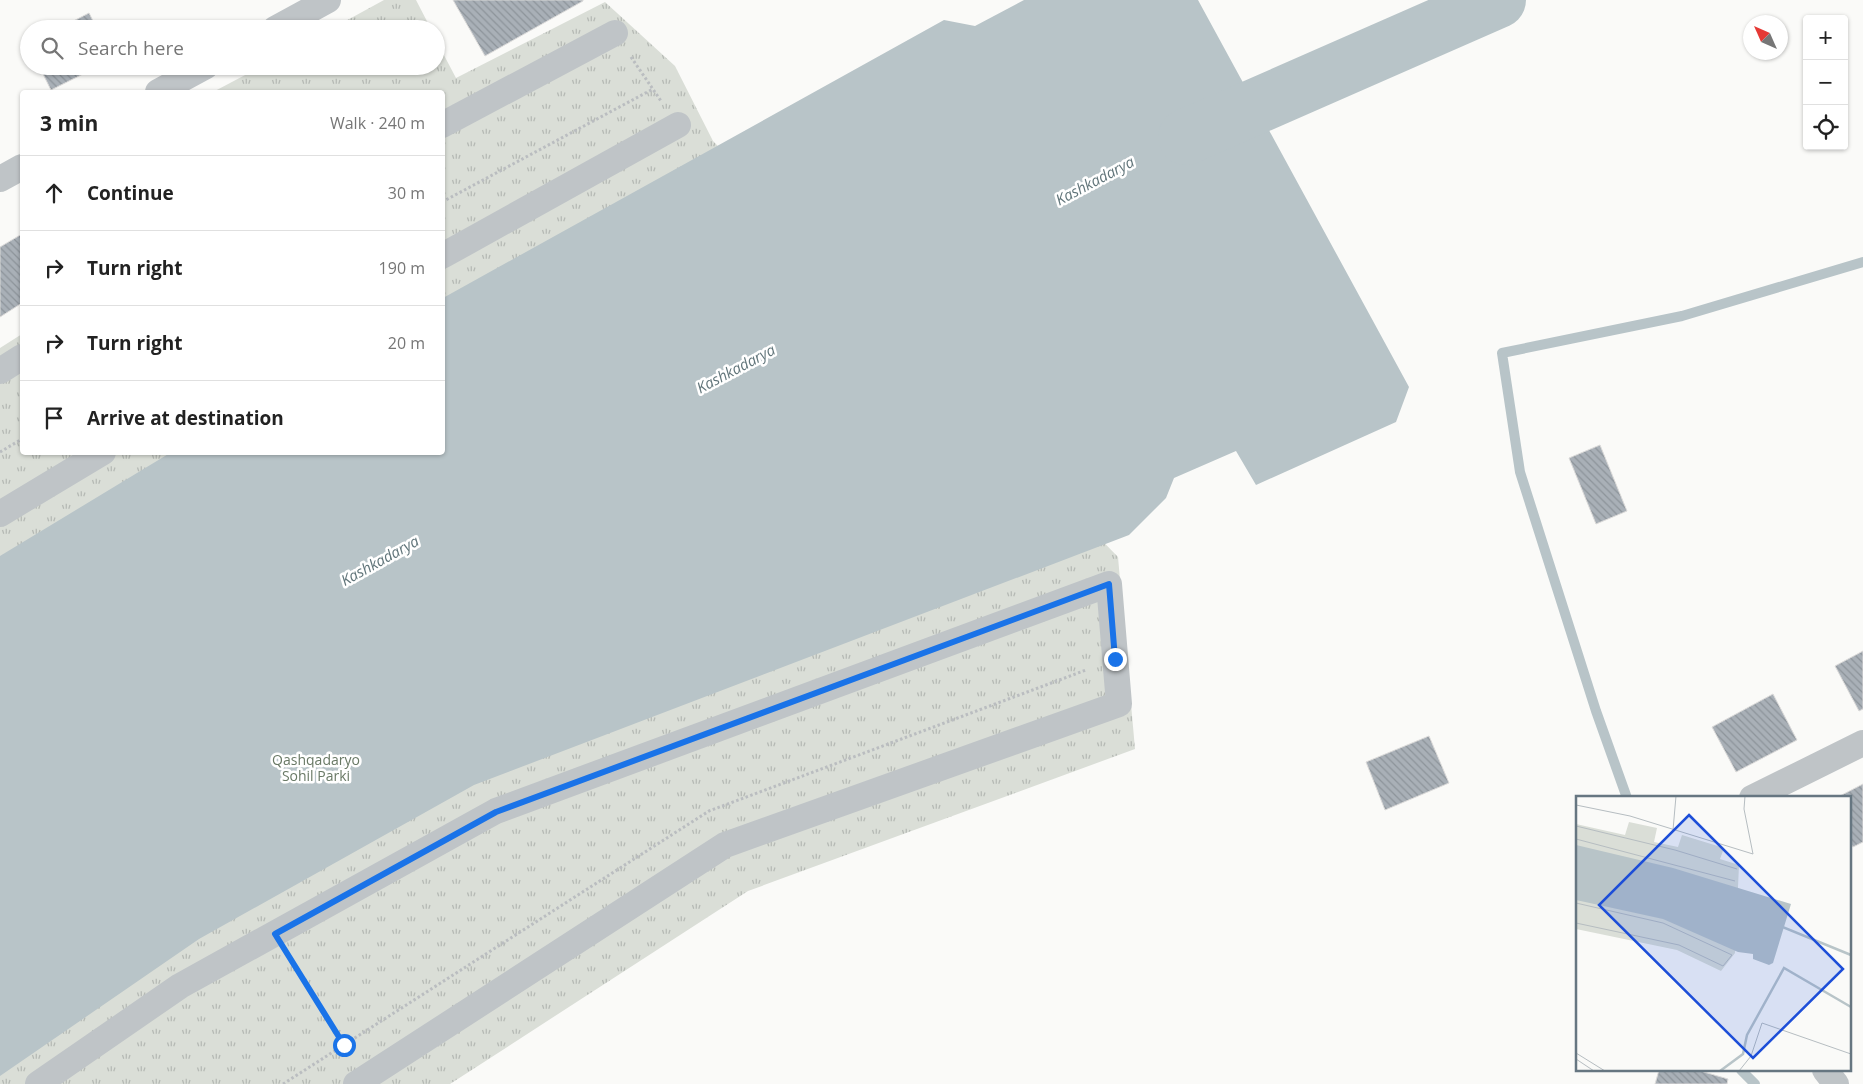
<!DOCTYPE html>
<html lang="en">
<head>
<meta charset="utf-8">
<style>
	:root { --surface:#fff; --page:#f2f2f2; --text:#222; --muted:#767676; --line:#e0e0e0 }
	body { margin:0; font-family:"Open Sans",sans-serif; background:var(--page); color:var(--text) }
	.controls { position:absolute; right:15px; top:15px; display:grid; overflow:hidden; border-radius:5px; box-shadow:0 1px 4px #0004 }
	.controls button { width:45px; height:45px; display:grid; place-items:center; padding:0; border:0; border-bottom:1px solid var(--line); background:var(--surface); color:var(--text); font:25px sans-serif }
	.compass { position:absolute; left:1743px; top:15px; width:45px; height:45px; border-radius:50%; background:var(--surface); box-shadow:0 1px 4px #0004; rotate:315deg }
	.stop { position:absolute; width:15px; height:15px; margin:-11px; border:4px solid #1a73e8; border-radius:50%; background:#fff }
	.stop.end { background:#1a73e8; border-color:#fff; box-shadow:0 1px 5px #0008 }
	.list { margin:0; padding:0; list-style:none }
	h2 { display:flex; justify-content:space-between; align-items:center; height:65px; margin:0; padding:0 20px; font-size:21px }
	h2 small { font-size:16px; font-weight:400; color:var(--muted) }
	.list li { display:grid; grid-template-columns:32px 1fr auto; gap:15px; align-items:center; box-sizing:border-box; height:75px; padding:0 20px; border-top:1px solid var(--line) }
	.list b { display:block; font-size:19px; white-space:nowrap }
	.list em { font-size:16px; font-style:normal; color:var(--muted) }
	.icon { flex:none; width:28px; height:28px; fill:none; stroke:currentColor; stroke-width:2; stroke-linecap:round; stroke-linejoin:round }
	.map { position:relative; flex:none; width:1863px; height:1084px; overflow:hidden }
	.search { position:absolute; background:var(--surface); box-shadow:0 1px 4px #0004; left:20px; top:20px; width:425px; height:55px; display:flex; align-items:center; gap:12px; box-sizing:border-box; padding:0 18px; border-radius:28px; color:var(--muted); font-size:19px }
	.panel { position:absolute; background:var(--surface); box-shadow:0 1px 4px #0004; left:20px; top:90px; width:425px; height:365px; border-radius:5px }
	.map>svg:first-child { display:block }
</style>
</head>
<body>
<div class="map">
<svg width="1863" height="1084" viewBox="0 0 1863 1084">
	<defs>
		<pattern id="park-tufts" width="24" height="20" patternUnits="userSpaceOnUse" patternTransform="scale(1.25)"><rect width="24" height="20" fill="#daded7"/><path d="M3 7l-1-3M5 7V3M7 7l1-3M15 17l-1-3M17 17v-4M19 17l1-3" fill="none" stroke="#b5b9b4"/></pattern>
		<pattern id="building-back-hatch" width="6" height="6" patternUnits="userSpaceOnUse" patternTransform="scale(1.25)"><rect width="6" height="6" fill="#a9b0b7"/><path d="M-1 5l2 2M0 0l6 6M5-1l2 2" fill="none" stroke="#8d949a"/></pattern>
	</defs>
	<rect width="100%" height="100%" fill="#fafaf8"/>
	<path fill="url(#park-tufts)" d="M384,0H416L431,29H331Z
		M605,2L675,66L713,141L1118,557L1135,749L748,891L450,1084H0V348L22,334V452H442V92H213L262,66H436V40L456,78Z"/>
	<path fill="#b8c4c8" d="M1024,0H1198L1409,387L1396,422L1256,485L1236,451L1174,478L1166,498L1129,535L474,785L199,939L0,1076V556L170,453L442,452L443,298L944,20L975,26Z"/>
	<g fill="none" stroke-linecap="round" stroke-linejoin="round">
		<path stroke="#b8c4c8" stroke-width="10" d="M1627,798L1596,711L1520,472L1502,353L1682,316L1863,262
			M1741,1070L1755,1084"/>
		<path stroke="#b8c4c8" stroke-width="56" d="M1186,137L1498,0"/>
	</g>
	<path fill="url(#building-back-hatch)" stroke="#dcdbda" d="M453,0H583V1L485,56Z
		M89,13L97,29H58Z
		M39,66H99L51,90Z
		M22,234V303L0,317V247Z
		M1600,445L1627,511L1596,524L1569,458Z
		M1863,651V709L1859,711L1835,666Z
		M1773,694L1797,740L1736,772L1712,727Z
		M1429,736L1449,783L1385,810L1366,762Z
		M1863,784V842L1853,847L1849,841V798H1836Z
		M1659,1070H1697L1728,1079L1727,1084H1655Z"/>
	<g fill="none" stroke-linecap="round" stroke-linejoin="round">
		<path stroke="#babdc0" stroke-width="3" stroke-dasharray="2.5 2.5" stroke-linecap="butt" d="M631,57L661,101
			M442,202L653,89
			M0,452L22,439
			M290,958L344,1045
			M283,1084L709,811L1086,670"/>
		<path stroke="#bfc4c7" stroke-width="26" d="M275,29L328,0
			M158,92L206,66
			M442,125L615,33
			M0,179L22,167
			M442,256L678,125
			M0,371L22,357
			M0,514L103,452
			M1752,798L1863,743
			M1825,1070L1836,1084
			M38,1084L180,986L496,811L1109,584L1119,704L725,845L356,1084"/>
	</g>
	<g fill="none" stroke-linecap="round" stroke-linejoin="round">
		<path stroke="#1a73e8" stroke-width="6" d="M344,1045L275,934L496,812L1109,584L1115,659"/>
	</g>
	<g text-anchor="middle" stroke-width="5" stroke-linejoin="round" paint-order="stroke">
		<g font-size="14" fill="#697965" stroke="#fff">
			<text x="316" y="765">Qashqadaryo<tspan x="316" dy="16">Sohil Parki</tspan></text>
		</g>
		<g font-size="15" font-style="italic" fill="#61757a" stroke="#fff">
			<text transform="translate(1095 181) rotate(-28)" y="5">Kashkadarya</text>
			<text transform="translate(736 369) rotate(-28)" y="5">Kashkadarya</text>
			<text transform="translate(380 561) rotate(-29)" y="5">Kashkadarya</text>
		</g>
	</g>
	<g transform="translate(1576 796)">
		<rect width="275" height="275" fill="#fafaf8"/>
		<path d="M53,26L81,32L78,46L102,51L106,39L148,52L144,63L163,69L159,157L145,175L101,154L0,133V28L49,39Z" fill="#daded7"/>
		<path d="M0,49L97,72L215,108L197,167L193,169L177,163V158L162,156L87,123L0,104Z" fill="#b8c4c8"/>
		<path fill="none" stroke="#b8c4c8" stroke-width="2.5" d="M199,128L275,159M144,275L167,258L171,239L208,172L275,211"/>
		<path fill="none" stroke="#b6bdc1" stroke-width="1" d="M0,9L54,20L177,58L168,13L169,0M0,30L99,54L161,73M97,34L100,0M0,43L159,85M0,107L87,127L156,159L147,170L103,149L0,127M0,257L29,275M0,263L18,275M163,275L175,260L186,227L275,258"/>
		<path fill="#1d4ed8" fill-opacity="0.15" stroke="#1d4ed8" stroke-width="2.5" d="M113,19L267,173L177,262L23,109Z"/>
		<rect width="275" height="275" fill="none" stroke="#667681" stroke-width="2.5"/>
	</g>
</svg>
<div class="controls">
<button>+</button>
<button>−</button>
<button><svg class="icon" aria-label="locate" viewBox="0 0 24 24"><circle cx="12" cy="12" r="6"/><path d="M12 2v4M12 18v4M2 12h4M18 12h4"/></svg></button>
</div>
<svg class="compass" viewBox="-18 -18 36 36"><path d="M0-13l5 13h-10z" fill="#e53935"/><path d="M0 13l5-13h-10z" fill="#767676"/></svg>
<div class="stop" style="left:344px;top:1045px"></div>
<div class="stop end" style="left:1115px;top:659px"></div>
<div class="search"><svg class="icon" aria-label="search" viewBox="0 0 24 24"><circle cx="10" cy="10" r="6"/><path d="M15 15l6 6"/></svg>Search here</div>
<section class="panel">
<h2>3 min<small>Walk · 240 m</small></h2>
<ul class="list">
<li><svg class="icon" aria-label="ahead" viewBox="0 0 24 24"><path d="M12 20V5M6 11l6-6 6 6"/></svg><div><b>Continue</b></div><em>30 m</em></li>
<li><svg class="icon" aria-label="right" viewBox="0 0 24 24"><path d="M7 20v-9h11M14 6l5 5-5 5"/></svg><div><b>Turn right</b></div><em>190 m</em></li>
<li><svg class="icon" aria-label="right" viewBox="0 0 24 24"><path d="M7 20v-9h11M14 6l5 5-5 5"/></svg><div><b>Turn right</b></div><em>20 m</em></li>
<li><svg class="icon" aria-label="arrive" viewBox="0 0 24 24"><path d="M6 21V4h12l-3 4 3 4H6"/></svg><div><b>Arrive at destination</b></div></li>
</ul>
</section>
</div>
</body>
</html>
